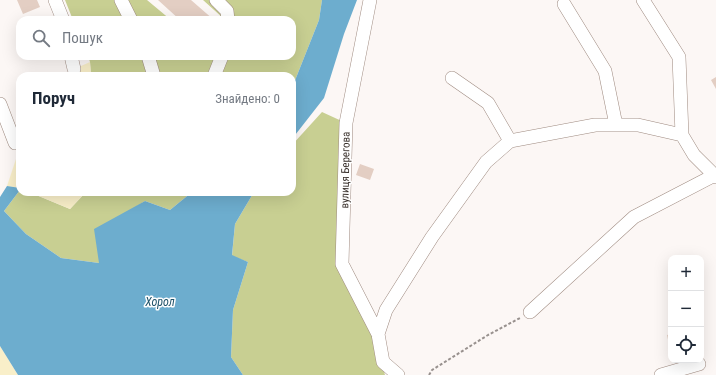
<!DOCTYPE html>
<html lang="uk">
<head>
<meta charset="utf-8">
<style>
	:root { --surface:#fff; --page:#f2f2f3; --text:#1f2937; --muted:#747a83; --line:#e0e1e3 }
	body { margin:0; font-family:"Roboto Condensed",sans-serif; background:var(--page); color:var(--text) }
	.controls { position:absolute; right:12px; bottom:12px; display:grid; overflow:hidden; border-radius:8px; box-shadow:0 4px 16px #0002 }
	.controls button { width:36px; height:36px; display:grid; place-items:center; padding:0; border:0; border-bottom:1px solid var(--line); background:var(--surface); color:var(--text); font:20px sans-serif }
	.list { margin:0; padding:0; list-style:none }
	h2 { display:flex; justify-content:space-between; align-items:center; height:52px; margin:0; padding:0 16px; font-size:17px }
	h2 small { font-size:13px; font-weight:400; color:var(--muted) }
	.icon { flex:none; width:22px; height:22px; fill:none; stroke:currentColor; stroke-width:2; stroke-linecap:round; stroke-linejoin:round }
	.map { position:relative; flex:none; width:716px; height:375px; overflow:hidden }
	.search { position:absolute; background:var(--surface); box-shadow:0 4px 16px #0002; left:16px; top:16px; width:280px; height:44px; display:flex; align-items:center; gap:10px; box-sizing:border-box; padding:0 14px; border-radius:12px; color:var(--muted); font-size:15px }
	.panel { position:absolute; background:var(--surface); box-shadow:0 4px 16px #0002; left:16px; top:72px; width:280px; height:124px; border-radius:12px }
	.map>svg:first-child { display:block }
</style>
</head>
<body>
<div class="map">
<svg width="716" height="375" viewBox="0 0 716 375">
	<rect width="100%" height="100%" fill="#fcf7f5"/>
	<path fill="#c8cf92" d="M65,0H147L171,20H73Z
		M203,0H322L319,20L292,88V76H91L90,62L88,56H292V20H223L224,19Z
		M322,112L346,123L342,264L371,329L385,375H243L231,357L233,310L248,262L232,256L235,224L254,192H292V145Z
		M20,190V192H29L70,209L86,192H192L170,210L145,201L126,213L99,263L61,258L26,234L4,211Z"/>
	<path fill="#f9efc9" d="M90,62L91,76H63V74Z
		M18,153H20V188L7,186Z
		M29,192H86L70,209Z
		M0,346L18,375H0Z"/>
	<path fill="#6dadce" d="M322,0H357L344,34L324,98L292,139V88L319,20Z
		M7,186L20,188V190L4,211L26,234L61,258L99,263L94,229L145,201L170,210L192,192H254L235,224L232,255L248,262L233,310L231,357L243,375H18L0,346V197Z"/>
	<path fill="#e3cec3" d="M17,0H37L40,7L23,14Z
		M158,0H191L214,20H180Z
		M716,77V89L711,80Z
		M360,164L374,169L370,180L356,175Z
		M671,334V348L670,349L667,335Z"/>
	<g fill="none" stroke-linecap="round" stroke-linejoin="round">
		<g stroke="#9f8b81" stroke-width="14">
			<path id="minor" d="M55,0L63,20
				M121,0L131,20
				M216,0L227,11L228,20
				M370,0L346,123L342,264L378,334
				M643,0L679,57L682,135
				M564,4L605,71L616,125
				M71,56L74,69
				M148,56L154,76
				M214,76L222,56
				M452,78L488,103L510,141
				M0,104L15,143
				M530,312L634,217L713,176
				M398,375L383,362L378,334L386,310L432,237L486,162L510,141L595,125H638L682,135L694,155L716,177
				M661,375L699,364"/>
		</g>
		<path stroke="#98918e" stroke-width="2" stroke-dasharray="3 2" stroke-linecap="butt" d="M429,375L432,370L488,335L520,318"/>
		<use href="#minor" stroke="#fff" stroke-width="13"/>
	</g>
	<g text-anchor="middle" stroke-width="3" stroke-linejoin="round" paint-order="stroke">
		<g font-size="11" fill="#38302b" stroke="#fff">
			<text transform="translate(345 170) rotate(-89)" y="4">вулиця Берегова</text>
		</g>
		<g font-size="12" font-style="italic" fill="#1e5269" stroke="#fff">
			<text x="160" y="306">Хорол</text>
		</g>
	</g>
</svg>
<div class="controls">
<button>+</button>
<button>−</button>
<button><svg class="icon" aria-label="locate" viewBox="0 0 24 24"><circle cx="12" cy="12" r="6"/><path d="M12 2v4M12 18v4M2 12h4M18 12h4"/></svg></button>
</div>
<div class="search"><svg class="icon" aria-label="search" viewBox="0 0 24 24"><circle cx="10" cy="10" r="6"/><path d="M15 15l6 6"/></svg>Пошук</div>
<section class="panel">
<h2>Поруч<small>Знайдено: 0</small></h2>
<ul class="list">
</ul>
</section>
</div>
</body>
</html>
